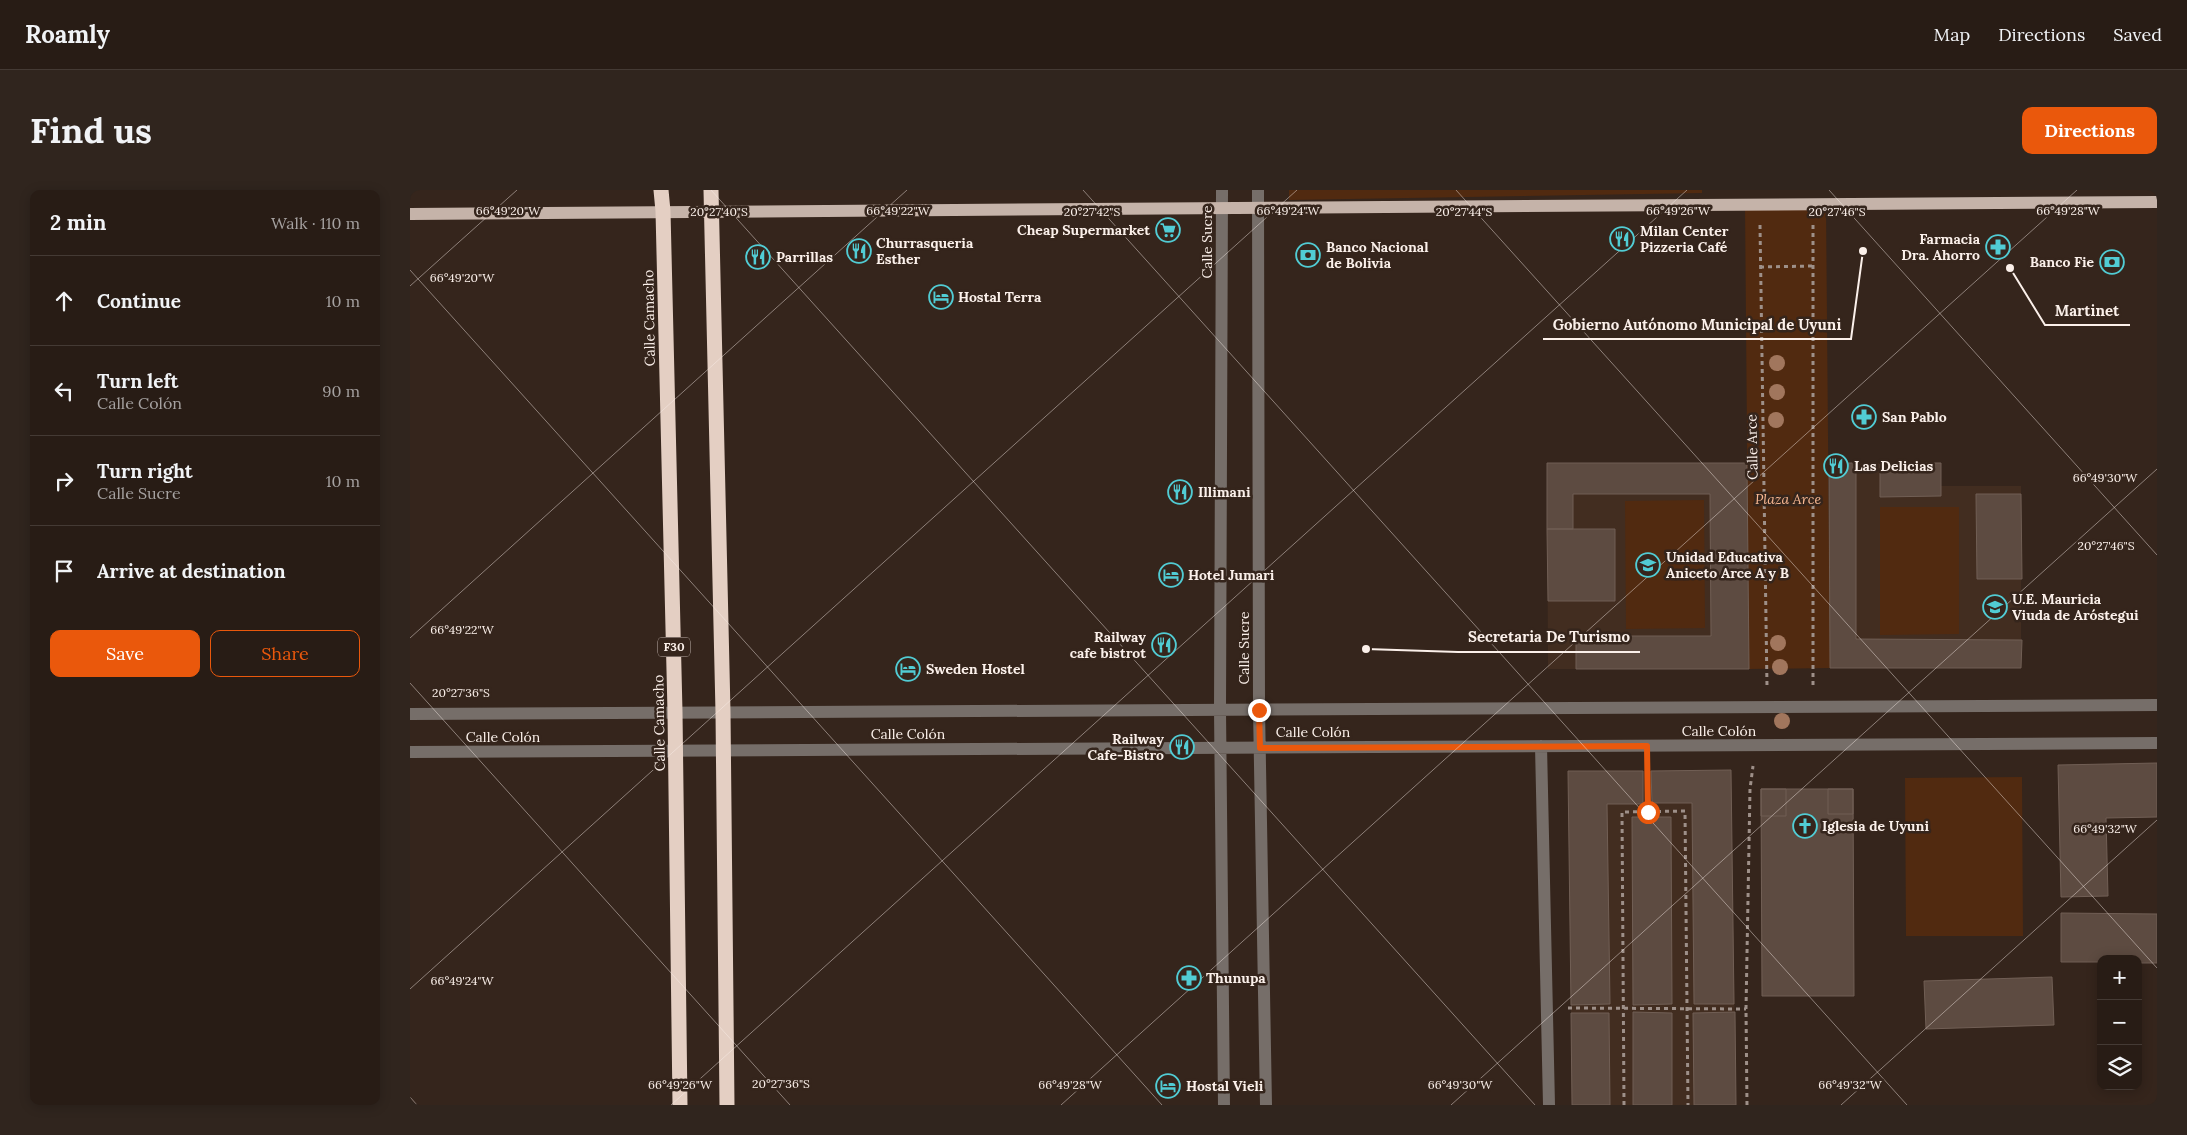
<!DOCTYPE html>
<html lang="en">
<head>
<meta charset="utf-8">
<style>
	:root { --surface:#281c15; --page:#30251e; --text:#f1f3f6; --muted:#a5a1a0; --line:#443a34; --accent:#ea580c }
	body { margin:0; font-family:Lora,serif; background:var(--page); color:var(--text) }
	.controls { position:absolute; right:15px; bottom:15px; display:grid; overflow:hidden; border-radius:10px; box-shadow:0 2px 12px #0003 }
	.controls button { width:45px; height:45px; display:grid; place-items:center; padding:0; border:0; border-bottom:1px solid var(--line); background:var(--surface); color:var(--text); font:25px sans-serif }
	.stop { position:absolute; width:15px; height:15px; margin:-11px; border:4px solid #ea580c; border-radius:50%; background:#fff }
	.stop.end { background:#ea580c; border-color:#fff; box-shadow:0 1px 5px #0008 }
	.list { margin:0; padding:0; list-style:none }
	h2 { display:flex; justify-content:space-between; align-items:center; height:65px; margin:0; padding:0 20px; font-size:21px }
	h2 small { font-size:16px; font-weight:400; color:var(--muted) }
	.list li { display:grid; grid-template-columns:32px 1fr auto; gap:15px; align-items:center; box-sizing:border-box; height:90px; padding:0 20px; border-top:1px solid var(--line) }
	.list b { display:block; font-size:19px; white-space:nowrap }
	.list p { margin:0; font-size:16px; white-space:nowrap; color:var(--muted) }
	.list em { font-size:16px; font-style:normal; color:var(--muted) }
	.actions { display:flex; gap:10px; padding:15px 20px }
	.actions a { flex:1; padding:11px 0; border:1px solid var(--accent); border-radius:10px; text-align:center; font-size:18px; color:var(--accent) }
	.actions .main { background:var(--accent); color:#fff }
	.icon { flex:none; width:28px; height:28px; fill:none; stroke:currentColor; stroke-width:2; stroke-linecap:round; stroke-linejoin:round }
	.map { position:relative; flex:none; width:1747px; height:915px; overflow:hidden; border-radius:10px }
	header { display:flex; align-items:center; gap:30px; box-sizing:border-box; height:70px; padding:0 25px; background:var(--surface); border-bottom:1px solid var(--line) }
	header strong { font-size:24px }
	nav { display:flex; gap:28px; margin-inline-start:auto; font-size:18px }
	.intro { display:flex; align-items:center; justify-content:space-between; box-sizing:border-box; height:120px; padding:0 30px }
	h1 { margin:0; font-size:35px }
	.button { padding:12px 22px; border-radius:10px; background:var(--accent); color:#fff; font-size:18px; font-weight:700 }
	main { display:flex; gap:30px; padding:0 30px }
	aside { flex:1; background:var(--surface); border-radius:10px; box-shadow:0 2px 12px #0003 }
	.map>svg:first-child { display:block }
</style>
</head>
<body>
<header>
<strong>Roamly</strong>
<nav><a>Map</a><a>Directions</a><a>Saved</a></nav>
</header>
<div class="intro"><h1>Find us</h1><a class="button">Directions</a></div>
<main>
<aside>
<h2>2 min<small>Walk · 110 m</small></h2>
<ul class="list">
<li><svg class="icon" aria-label="ahead" viewBox="0 0 24 24"><path d="M12 20V5M6 11l6-6 6 6"/></svg><div><b>Continue</b></div><em>10 m</em></li>
<li><svg class="icon" aria-label="left" viewBox="0 0 24 24"><path d="M17 20v-9H6M10 6l-5 5 5 5"/></svg><div><b>Turn left</b><p>Calle Colón</p></div><em>90 m</em></li>
<li><svg class="icon" aria-label="right" viewBox="0 0 24 24"><path d="M7 20v-9h11M14 6l5 5-5 5"/></svg><div><b>Turn right</b><p>Calle Sucre</p></div><em>10 m</em></li>
<li><svg class="icon" aria-label="arrive" viewBox="0 0 24 24"><path d="M6 21V4h12l-3 4 3 4H6"/></svg><div><b>Arrive at destination</b></div></li>
</ul>
<div class="actions"><a class="main">Save</a><a>Share</a></div>
</aside>
<div class="map">
<svg width="1747" height="915" viewBox="0 0 1747 915">
	<rect width="100%" height="100%" fill="#35251c"/>
	<path fill="#422d20" d="M1137,273H1337L1339,479H1138Z
		M1419,273H1531V296H1611V478H1420Z
		M1321,580L1326,915H1162L1158,581Z"/>
	<path fill="#512a10" d="M879,0H1292V3L879,10Z
		M1416,14L1420,478L1339,479L1335,15Z
		M1294,310L1295,438L1216,439L1215,311Z
		M1470,317H1549V444L1470,445Z
		M1612,587L1613,746H1496L1495,588Z"/>
	<path fill="#5d4b41" stroke="#715f55" d="M1137,273H1337L1339,479H1166V446H1301L1300,304H1163V339H1137Z
		M1419,273H1446V449L1612,450L1611,478H1420Z
		M1470,273H1531V306L1470,307Z
		M1566,304H1611L1612,389H1567Z
		M1137,339H1205V411H1138Z
		M1747,573V627L1696,628L1698,706L1651,707L1648,575Z
		M1321,580L1324,814H1284L1282,613H1242L1241,581Z
		M1158,581H1233V614H1197L1200,814L1161,815Z
		M1351,599H1376V626H1351Z
		M1351,599H1443L1444,806H1352Z
		M1418,599H1443V624H1418Z
		M1222,627H1261L1262,814L1223,815Z
		M1651,723L1747,724V773H1728V769H1691V772H1651Z
		M1642,787L1644,835L1516,839L1514,791Z
		M1223,822L1262,823V915H1223Z
		M1325,822L1326,915H1284L1283,823Z
		M1161,823H1199L1200,915H1162Z"/>
	<g fill="none" stroke-linecap="round" stroke-linejoin="round">
		<path stroke="#9e9089" stroke-width="3" stroke-dasharray="4 4" stroke-linecap="butt" d="M1350,35L1357,496
			M1403,35V496
			M1350,77L1403,76
			M1237,577V622
			M1158,818L1336,819
			M1214,915L1212,622L1275,621L1278,915
			M1337,915L1336,819L1340,599L1343,576"/>
		<path stroke="#766e69" stroke-width="12" d="M812,0L810,520L814,915
			M848,0L849,519L856,915
			M0,524L1747,515
			M1131,556L1139,915
			M0,562L1747,553"/>
		<path stroke="#c5b3a9" stroke-width="12" d="M0,24C582,19 1165,16 1747,12"/>
		<path stroke="#e4cfc3" stroke-width="15" d="M251,0L253,21L265,522L270,915
			M301,0L313,522L317,915"/>
	</g>
	<g fill="#a1765d">
		<circle cx="1367" cy="173" r="8"/>
		<circle cx="1367" cy="202" r="8"/>
		<circle cx="1366" cy="230" r="8"/>
		<circle cx="1368" cy="453" r="8"/>
		<circle cx="1370" cy="477" r="8"/>
		<circle cx="1372" cy="531" r="8"/>
	</g>
	<g fill="none" stroke-linecap="round" stroke-linejoin="round">
		<path stroke="#ea580c" stroke-width="6" d="M849,520L850,558L1237,556L1238,622"/>
	</g>
	<path fill="none" stroke="#fbf0ea" stroke-width="1" stroke-opacity="0.45" d="M301,0L1125,915M673,0L1497,915M1046,0L1747,778M1419,0L1747,365M0,80L752,915M0,96L107,0M0,448L497,0M0,493L380,915M0,799L887,0M0,907L7,915M261,915L1277,0M651,915L1667,0M1041,915L1747,279M1431,915L1747,630"/>
	<defs>
		<g id="supermarket-ring" transform="scale(1.25)"><circle r="9.5" fill="#35251c" stroke="#51ccd4" stroke-width="1.5"/><path d="M-6-5.5h2.5l.6 2H6L4.5 2H-2.5L-4.4-4H-6ZM-1.5 3.2a1.3 1.3 0 1 0 .1 0ZM3 3.2a1.3 1.3 0 1 0 .1 0Z" fill="#51ccd4"/></g>
		<g id="restaurant-ring" transform="scale(1.25)"><circle r="9.5" fill="#35251c" stroke="#51ccd4" stroke-width="1.5"/><path d="M-5-6h1v4h1v-4h1v4h1v-4h1v5L-1.5 .5V6h-2V.5L-5-1ZM5-6V6H3V1.5H1.5Q1.5-4 5-6Z" fill="#51ccd4"/></g>
		<g id="pharmacy-ring" transform="scale(1.25)"><circle r="9.5" fill="#35251c" stroke="#51ccd4" stroke-width="1.5"/><path d="M-2-6h4v4h4v4h-4v4h-4v-4h-4v-4h4Z" fill="#51ccd4"/></g>
		<g id="bank-ring" transform="scale(1.25)"><circle r="9.5" fill="#35251c" stroke="#51ccd4" stroke-width="1.5"/><path d="M-6-4H6V4H-6ZM0-2.3a2.3 2.3 0 1 0 0 4.6a2.3 2.3 0 1 0 0-4.6Z" fill="#51ccd4"/></g>
		<g id="hotel-ring" transform="scale(1.25)"><circle r="9.5" fill="#35251c" stroke="#51ccd4" stroke-width="1.5"/><path d="M-6-4.5h1.5V1H6V5H4.5V3h-9V5H-6ZM-4 0a1.8 1.8 0 1 1 3.6 0ZM.5 0V-2.5h3Q6-2.5 6 0Z" fill="#51ccd4"/></g>
		<g id="school-ring" transform="scale(1.25)"><circle r="9.5" fill="#35251c" stroke="#51ccd4" stroke-width="1.5"/><path d="M0-5L7-2L0 1L-7-2ZM-4 1L0 2.5L4 1V4Q0 6-4 4Z" fill="#51ccd4"/></g>
		<g id="church-ring" transform="scale(1.25)"><circle r="9.5" fill="#35251c" stroke="#51ccd4" stroke-width="1.5"/><path d="M-1.2-6h2.4v3.5h3.3v2.4h-3.3V6h-2.4V-.1h-3.3v-2.4h3.3Z" fill="#51ccd4"/></g>
	</defs>
	<g fill-rule="evenodd">
		<use href="#supermarket-ring" x="758" y="40"/>
		<use href="#restaurant-ring" x="1212" y="49"/>
		<use href="#pharmacy-ring" x="1588" y="57"/>
		<use href="#restaurant-ring" x="449" y="61"/>
		<use href="#bank-ring" x="898" y="65"/>
		<use href="#restaurant-ring" x="348" y="67"/>
		<use href="#bank-ring" x="1702" y="72"/>
		<use href="#hotel-ring" x="531" y="107"/>
		<use href="#pharmacy-ring" x="1454" y="227"/>
		<use href="#restaurant-ring" x="1426" y="276"/>
		<use href="#restaurant-ring" x="770" y="302"/>
		<use href="#school-ring" x="1238" y="375"/>
		<use href="#hotel-ring" x="761" y="385"/>
		<use href="#school-ring" x="1585" y="417"/>
		<use href="#restaurant-ring" x="754" y="455"/>
		<use href="#hotel-ring" x="498" y="479"/>
		<use href="#restaurant-ring" x="772" y="557"/>
		<use href="#church-ring" x="1395" y="636"/>
		<use href="#pharmacy-ring" x="779" y="788"/>
		<use href="#hotel-ring" x="758" y="896"/>
	</g>
	<g text-anchor="middle" stroke-width="5" stroke-linejoin="round" paint-order="stroke">
		<rect fill="#35251c" stroke="#c0b3ac" stroke-width="1" x="248" y="447.5" width="32" height="19" rx="4"/>
		<g font-size="12" font-weight="bold" fill="#fbf0ea">
			<text x="264" y="461">F30</text>
		</g>
		<g font-size="14" font-weight="bold" fill="#fbf0ea" stroke="#35251c" text-anchor="start">
			<text x="740" y="45" text-anchor="end">Cheap Supermarket</text>
			<text x="1230" y="46">Milan Center<tspan x="1230" dy="16">Pizzeria Café</tspan></text>
			<text x="1570" y="54" text-anchor="end">Farmacia<tspan x="1570" dy="16">Dra. Ahorro</tspan></text>
			<text x="466" y="58">Churrasqueria<tspan x="466" dy="16">Esther</tspan></text>
			<text x="916" y="62">Banco Nacional<tspan x="916" dy="16">de Bolivia</tspan></text>
			<text x="366" y="72">Parrillas</text>
			<text x="1684" y="77" text-anchor="end">Banco Fie</text>
			<text x="548" y="112">Hostal Terra</text>
			<text x="1472" y="232">San Pablo</text>
			<text x="1444" y="281">Las Delicias</text>
			<text x="788" y="307">Illimani</text>
			<text x="1256" y="372">Unidad Educativa<tspan x="1256" dy="16">Aniceto Arce A y B</tspan></text>
			<text x="778" y="390">Hotel Jumari</text>
			<text x="1602" y="414">U.E. Mauricia<tspan x="1602" dy="16">Viuda de Aróstegui</tspan></text>
			<text x="736" y="452" text-anchor="end">Railway<tspan x="736" dy="16">cafe bistrot</tspan></text>
			<text x="516" y="484">Sweden Hostel</text>
			<text x="754" y="554" text-anchor="end">Railway<tspan x="754" dy="16">Cafe-Bistro</tspan></text>
			<text x="1412" y="641">Iglesia de Uyuni</text>
			<text x="796" y="793">Thunupa</text>
			<text x="776" y="901">Hostal Vieli</text>
		</g>
		<g font-size="14" fill="#fbf0ea" stroke="#35251c">
			<text transform="translate(797 52) rotate(-90)" y="5">Calle Sucre</text>
			<text transform="translate(239 128) rotate(-91)" y="5">Calle Camacho</text>
			<text transform="translate(1342 257) rotate(-91)" y="5">Calle Arce</text>
			<text transform="translate(834 458) rotate(-90)" y="5">Calle Sucre</text>
			<text transform="translate(249 533) rotate(-91)" y="5">Calle Camacho</text>
			<text x="1309" y="546">Calle Colón</text>
			<text x="903" y="547">Calle Colón</text>
			<text x="498" y="549">Calle Colón</text>
			<text x="93" y="552">Calle Colón</text>
		</g>
		<g font-size="14" font-style="italic" fill="#f9b892" stroke="#35251c">
			<text x="1378" y="314">Plaza Arce</text>
		</g>
	</g>
	<g font-size="12" text-anchor="middle" fill="#fbf0ea" stroke="#35251c" stroke-width="5" stroke-linejoin="round" paint-order="stroke">
		<text x="98" y="25">66°49'20"W</text>
		<text x="488" y="25">66°49'22"W</text>
		<text x="878" y="25">66°49'24"W</text>
		<text x="1268" y="25">66°49'26"W</text>
		<text x="1658" y="25">66°49'28"W</text>
		<text x="1427" y="26">20°27'46"S</text>
		<text x="309" y="26">20°27'40"S</text>
		<text x="682" y="26">20°27'42"S</text>
		<text x="1054" y="26">20°27'44"S</text>
		<text x="52" y="92">66°49'20"W</text>
		<text x="1695" y="292">66°49'30"W</text>
		<text x="1696" y="360">20°27'46"S</text>
		<text x="52" y="444">66°49'22"W</text>
		<text x="51" y="507">20°27'36"S</text>
		<text x="1695" y="643">66°49'32"W</text>
		<text x="52" y="795">66°49'24"W</text>
		<text x="371" y="898">20°27'36"S</text>
		<text x="270" y="899">66°49'26"W</text>
		<text x="660" y="899">66°49'28"W</text>
		<text x="1050" y="899">66°49'30"W</text>
		<text x="1440" y="899">66°49'32"W</text>
	</g>
	<path fill="none" stroke="#fbf0ea" stroke-width="2" d="M1600 78L1635 135H1720M1453 61L1441 149H1133M956 459L1048 462H1230"/>
	<g fill="#fbf0ea" stroke="#35251c" stroke-width="2">
		<circle cx="1600" cy="78" r="5"/>
		<circle cx="1453" cy="61" r="5"/>
		<circle cx="956" cy="459" r="5"/>
	</g>
	<g font-size="15" text-anchor="middle" font-weight="bold" fill="#fbf0ea" stroke="#35251c" stroke-width="5" stroke-linejoin="round" paint-order="stroke">
		<text x="1677" y="126">Martinet</text>
		<text x="1287" y="140">Gobierno Autónomo Municipal de Uyuni</text>
		<text x="1139" y="452">Secretaria De Turismo</text>
	</g>
</svg>
<div class="controls">
<button>+</button>
<button>−</button>
<button><svg class="icon" aria-label="layers" viewBox="0 0 24 24"><path d="M12 4l9 5-9 5-9-5zM3 14l9 5 9-5"/></svg></button>
</div>
<div class="stop" style="left:1238px;top:622px"></div>
<div class="stop end" style="left:849px;top:520px"></div>
</div>
</main>
</body>
</html>
